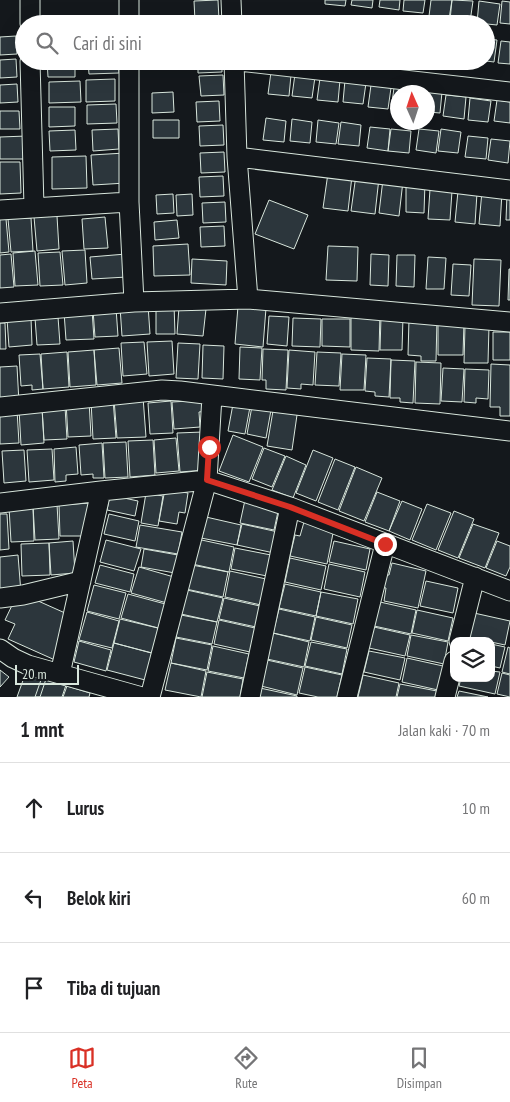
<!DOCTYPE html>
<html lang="id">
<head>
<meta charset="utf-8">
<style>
	:root { --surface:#fff; --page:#f2f2f2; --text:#202124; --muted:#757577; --line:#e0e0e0; --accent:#d93025 }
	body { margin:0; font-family:"PT Sans Narrow",sans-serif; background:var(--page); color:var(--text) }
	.controls { position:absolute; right:15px; bottom:15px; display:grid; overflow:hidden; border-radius:10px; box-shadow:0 5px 20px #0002 }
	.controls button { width:45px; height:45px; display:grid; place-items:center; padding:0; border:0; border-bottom:1px solid var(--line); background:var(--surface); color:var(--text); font:25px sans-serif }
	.compass { position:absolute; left:390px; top:85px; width:45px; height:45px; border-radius:50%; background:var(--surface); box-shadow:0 5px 20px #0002; rotate:357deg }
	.scale { position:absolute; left:15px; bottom:12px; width:64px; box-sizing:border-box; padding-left:5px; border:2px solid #d8e6dc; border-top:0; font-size:14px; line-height:18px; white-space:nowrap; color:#d8e6dc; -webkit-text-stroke:4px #14181c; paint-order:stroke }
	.stop { position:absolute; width:15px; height:15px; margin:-11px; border:4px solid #d93025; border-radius:50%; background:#fff }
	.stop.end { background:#d93025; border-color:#fff; box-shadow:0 1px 5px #0008 }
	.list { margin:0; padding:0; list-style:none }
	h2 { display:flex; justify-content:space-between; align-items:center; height:65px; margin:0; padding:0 20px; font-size:21px }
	h2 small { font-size:16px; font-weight:400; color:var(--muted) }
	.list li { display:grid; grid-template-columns:32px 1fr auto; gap:15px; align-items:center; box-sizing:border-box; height:90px; padding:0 20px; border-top:1px solid var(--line) }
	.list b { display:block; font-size:19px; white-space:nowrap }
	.list em { font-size:16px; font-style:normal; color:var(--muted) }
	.icon { flex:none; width:28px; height:28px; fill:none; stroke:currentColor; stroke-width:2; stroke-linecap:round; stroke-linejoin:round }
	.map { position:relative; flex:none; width:510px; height:697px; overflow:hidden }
	.search { position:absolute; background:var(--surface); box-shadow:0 5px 20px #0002; left:15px; right:15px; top:15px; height:55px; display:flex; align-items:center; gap:12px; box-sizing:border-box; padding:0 18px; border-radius:28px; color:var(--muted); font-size:19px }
	.sheet { height:335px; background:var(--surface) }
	nav { display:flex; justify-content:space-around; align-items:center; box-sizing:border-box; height:70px; border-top:1px solid var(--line); background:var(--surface); font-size:14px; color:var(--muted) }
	nav a { display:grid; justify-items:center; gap:2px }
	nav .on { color:var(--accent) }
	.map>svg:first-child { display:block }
</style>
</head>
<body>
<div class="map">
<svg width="510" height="697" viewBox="0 0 510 697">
	<rect width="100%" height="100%" fill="#14181c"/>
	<path fill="#2c363c" stroke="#d8e6dc" d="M218,0L219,20L195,21L194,1Z
		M325,0H346L345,6L325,4Z
		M352,0H373L372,8L351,5Z
		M380,0H400L399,10L379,7Z
		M404,0H425L423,13L403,11Z
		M431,0H452L449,19L429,16Z
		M452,0L473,1L470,22L450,20Z
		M479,1L500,4L497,25L477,23Z
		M502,1L510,2V24L500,23Z
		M273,19L293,22V24H272Z
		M16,36L17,54L0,55V37Z
		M486,39L497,40L494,62L486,61Z
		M501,41L510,42V64L498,63Z
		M16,59L17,77L0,78V60Z
		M47,61H75V77H48Z
		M88,61H118L119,73L89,74Z
		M198,61H222V72L198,73Z
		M271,72L291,75L289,96L268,94Z
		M295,74L315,77L312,98L292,96Z
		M223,75L224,95L201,96L199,76Z
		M320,78L340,80L338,102L317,100Z
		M115,79V101L86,102V80Z
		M345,80L366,83L363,104L343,102Z
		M80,81L81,102L49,103V82Z
		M17,84L18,102L0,103V85Z
		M371,85L391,88L388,109L368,107Z
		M394,88L414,90V92H398V110L391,109Z
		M422,90L442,92L440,113L428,112V92H422Z
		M173,92L174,112L152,113V93Z
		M446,95L466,97L464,119L443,116Z
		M470,98L491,101L488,122L468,120Z
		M497,100L510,102V123L494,121Z
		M219,101L220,121L197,122L196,102Z
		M116,104L117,123L87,124V105Z
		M49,107H75V126L49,127Z
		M0,111H19L20,129H0Z
		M266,118L286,121L284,142L263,140Z
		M292,119L312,122L310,143L290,141Z
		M153,120H179V138H153Z
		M318,120L339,123L336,144L316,142Z
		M341,122L361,125L359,146L338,144Z
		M223,125L224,145L200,146L199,126Z
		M370,127L390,129L388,151L367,148Z
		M118,129L119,149L93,151L92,130Z
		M391,129L411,131L409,153L388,151Z
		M419,129L439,131L436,153L416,150Z
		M441,129L461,132L458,153L438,151Z
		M75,130L76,150L50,151L49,131Z
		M27,136V159H0V137Z
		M468,136L488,138L486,159L465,157Z
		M491,139L510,141L508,163L488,160Z
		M224,152L225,172L201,173L200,153Z
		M125,153L126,183L93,185L91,155Z
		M86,156L87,188L52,189V157Z
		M0,162H20L21,193L0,194Z
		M328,173L352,176L348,211L323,208Z
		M356,175L379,178L375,214L351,211Z
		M223,176L224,196L200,197L199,177Z
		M383,179L403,181L399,216L379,213Z
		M406,181L425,182L424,213L406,212Z
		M430,189L452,191L450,220L428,219Z
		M458,191L477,193L475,224L455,222Z
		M482,191L502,192L500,226L479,224Z
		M173,194L174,213L157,214L156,195Z
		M192,194L193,215L177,216L176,195Z
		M507,194H510V220H506Z
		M269,200L308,215L294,249L255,234Z
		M225,202L226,222L203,223L202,203Z
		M57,216L59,249L37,251L34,217Z
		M105,217L108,248L84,249L82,219Z
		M31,218L33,251L11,252L8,219Z
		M0,219H6L9,252L0,253Z
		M177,220L179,238L155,240L154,222Z
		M224,226L225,246L201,247L200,227Z
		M188,244L190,275L154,276L153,246Z
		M328,246L358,247L357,281L326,280Z
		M85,250L87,283L65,285L62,251Z
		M35,251L38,285L15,286L13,253Z
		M60,252L63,285L40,286L38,253Z
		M11,254L14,287L0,288V255Z
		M126,254L127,277L92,279L90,257Z
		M371,254L389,255L388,286L370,285Z
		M397,255H415L414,287L396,286Z
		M428,257L446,258L444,289H426Z
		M192,259L227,261L226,285L191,283Z
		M474,259L501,260L499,306L472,305Z
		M453,264L471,265L469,296L451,295Z
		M509,269H510V300H508Z
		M156,304H174L175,334H156Z
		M148,305L150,334L122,336L120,307Z
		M238,306L266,308L263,347L235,344Z
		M179,307L206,309L203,336L177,334Z
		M116,308L118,336L95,337L93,310Z
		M92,310L94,339L66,340L64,312Z
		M351,313H380L379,351L351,350Z
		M269,316L289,317L287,346L267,344Z
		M58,317L60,344L37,345L35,318Z
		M381,317H403L402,350H380Z
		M31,318L32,345L9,347L7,319Z
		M293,318L321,319L320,347L292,346Z
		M322,319H350V347L322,346Z
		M409,319H437L436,361H421V356L408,355Z
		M438,322H464L463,355H438Z
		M0,323H5L6,349H0Z
		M465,326H489L488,363H464Z
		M493,332H510V360H493Z
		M172,341L174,374L149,376L147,342Z
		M144,342L147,374L123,376L121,343Z
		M178,343L200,344L198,379L176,378Z
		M203,345L224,346L223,379L202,378Z
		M240,347L262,348L260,380L239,379Z
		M119,348L122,383L97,385L94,350Z
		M263,349L288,350L286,390L266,389V380H262Z
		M94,350L96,385L70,387L68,352Z
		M289,350L315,352L313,385L301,384V389L287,388Z
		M67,352L69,387L43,389L41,354Z
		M317,352L341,353L339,386L315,385Z
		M40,354L43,389L32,390V385L21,386L19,355Z
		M342,354L366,355L364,390H340Z
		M367,358L391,359L389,397L375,396V392L365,391Z
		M391,360L415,361L413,403L400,402V398H390Z
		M416,362L441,363L440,404L415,403Z
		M491,364L510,365V416H500V407H490Z
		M17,366L19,403L0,404V367Z
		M443,368L464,369L462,402L441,401Z
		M465,369L489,370L488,399L476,398V403L464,402Z
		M143,397L146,437L117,438L114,399Z
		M113,399L116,438L93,439L91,401Z
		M206,400L207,411L199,412L200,427L174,429L172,402Z
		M89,401L91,436L68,437L66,402Z
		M171,401L173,433L150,434L148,403Z
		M233,404L250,407L245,434L228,431Z
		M274,405L298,408L292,450L267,446Z
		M252,406L271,410L266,438L247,434Z
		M65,407L67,439L44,440L42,408Z
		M42,408L44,443L21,445L19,409Z
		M17,410L19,443L0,444V411Z
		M203,432L206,470L180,472L177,433Z
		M233,435L263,447L249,482L219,471Z
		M176,438L179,471L156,473L154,440Z
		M153,440L155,475L130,477L128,441Z
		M126,442L128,477L105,478L103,443Z
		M102,443L104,478H93V474L81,475L79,445Z
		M76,447L78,474L66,475V481L55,482L54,449Z
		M264,448L285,456L272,487L252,479Z
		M52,449L54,480L29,482L27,450Z
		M24,450L26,481L4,483L2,451Z
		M313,450L333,458L316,501L296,493Z
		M286,456L306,465L293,498L272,490Z
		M335,459L355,467L338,510L318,502Z
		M356,467L382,478L364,521L339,511Z
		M165,489L188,493L185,513L179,512L177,524L159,521Z
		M377,492L400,501L389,531L365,522Z
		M146,493L163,496L158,526L141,523Z
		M110,495L138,501L135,516L107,510Z
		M245,500L279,507L274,530L240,523Z
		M402,501L422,509L410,540L389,531Z
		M91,503L92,524H84V536H60L59,505Z
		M57,504L59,539L35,540L33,506Z
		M427,504L451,513L436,550L412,540Z
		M33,506L34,541L11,542L9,507Z
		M454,511L474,519L458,558L438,550Z
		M0,514H7L9,549L0,550Z
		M109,514L139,521L135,541L104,534Z
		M206,517L241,525L237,545L201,538Z
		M304,522L334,528L327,564L290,556L295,535L300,536Z
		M242,524L278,532L274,553L237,545Z
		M473,524L499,533L485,568L459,558Z
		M140,525L182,532L178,554L136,547Z
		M197,539L234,547L229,572L192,564Z
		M106,540L141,549L134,571L100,562Z
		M73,541L75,573L51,575L49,543Z
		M334,541L370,549L366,570L329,562Z
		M497,541L510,546V567L506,576L486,568Z
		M49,543L50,575L22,576L21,544Z
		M235,548L271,555L267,576L231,569Z
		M144,549L178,555L175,573L141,567Z
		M18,555L21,593L0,595V557Z
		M290,558L326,566L321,590L285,582Z
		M392,563L426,571L418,608L384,601L386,588L381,587L384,575H389Z
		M329,564L365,572L360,597L324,589Z
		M100,565L134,574L130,592L95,583Z
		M192,565L228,572L223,597L186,589Z
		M139,567L174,577L167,603L131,593Z
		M230,571L266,579L261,605L225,597Z
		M426,581L458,588L453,613L420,606Z
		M285,584L321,592L316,616L279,608Z
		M94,585L126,593L119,619L87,611Z
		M187,590L223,598L217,622L181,614Z
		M321,592L358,599L353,624L316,616Z
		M128,594L169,605L162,629L121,618Z
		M27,596L74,617L55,660L8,639L15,624L5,620L16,597Z
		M224,598L260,606L256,627L219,619Z
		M380,602L416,610L411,634L374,626Z
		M279,609L315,617L310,641L273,633Z
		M417,610L453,618L448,641L412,633Z
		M87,612L119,621L112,648L79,640Z
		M474,613L510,621L505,645L491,642V641L468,638Z
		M181,615L217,622L212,644L176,637Z
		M316,617L352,625L347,648L311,640Z
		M120,619L162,629L155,654L114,643Z
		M219,620L255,628L250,652L214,644Z
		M374,627L410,635L405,656L369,648Z
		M273,633L309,642L304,667L267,659Z
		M411,635L448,642L444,664L407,656Z
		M176,638L212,645L207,670L171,663Z
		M79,641L111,650L106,671L74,662Z
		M311,642L347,649L342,674L305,666Z
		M114,643L156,654L149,681L107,670Z
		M491,644L505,647L500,668L491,666Z
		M213,646L249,654L244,678L208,671Z
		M508,647L510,648V674L502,672Z
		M369,651L405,658L400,680L364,672Z
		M407,658L443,666L438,690L402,682Z
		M267,660L303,668L297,695L261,686Z
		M171,663L206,671L201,697L165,690Z
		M305,667L342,675L337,697H318L299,693Z
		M0,670L9,677L0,687Z
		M491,671L500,672L495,694L459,686L461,678H491Z
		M26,672L46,679L40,697H17Z
		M207,672L243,679L240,697H202Z
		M502,673L510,675V697L497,694Z
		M363,675L399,683L396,697H358Z
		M42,677L66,685L62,697H35Z
		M400,684L437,691L435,697H397Z
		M67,686L90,693L89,697H63Z
		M260,688L297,696V697H259Z
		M459,691L488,697H457Z"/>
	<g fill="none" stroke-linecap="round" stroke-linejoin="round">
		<g stroke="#d8e6dc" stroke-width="21">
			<path id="street" d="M129,0V24
				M231,0L232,24
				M30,24V0
				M30,61L34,207
				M129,61V202L134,302
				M234,61L237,157L248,299
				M239,61L510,92
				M237,157L510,190
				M0,210L129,202
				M0,313L134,302L248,299L510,322
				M0,407L162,390L180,391L510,431
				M0,503L101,491L207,480L290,507L510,591
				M0,598L23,595L81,581
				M459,641L475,577
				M0,649L13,658L28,665L142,697
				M60,674L101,491
				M150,697L207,480L212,396
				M250,697L290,507
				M347,697L385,544
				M445,697L454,661"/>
		</g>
		<use href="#street" stroke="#14181c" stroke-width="19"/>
	</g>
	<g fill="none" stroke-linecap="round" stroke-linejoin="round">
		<path stroke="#d93025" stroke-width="6" d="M209,447L207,480L290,507L385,544"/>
	</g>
</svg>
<div class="controls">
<button><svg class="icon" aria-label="layers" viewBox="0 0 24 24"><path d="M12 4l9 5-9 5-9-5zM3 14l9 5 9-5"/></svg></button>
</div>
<svg class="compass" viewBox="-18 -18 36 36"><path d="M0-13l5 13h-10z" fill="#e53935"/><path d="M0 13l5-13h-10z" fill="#757577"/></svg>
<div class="scale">20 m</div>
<div class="stop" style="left:209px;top:447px"></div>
<div class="stop end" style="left:385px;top:544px"></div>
<div class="search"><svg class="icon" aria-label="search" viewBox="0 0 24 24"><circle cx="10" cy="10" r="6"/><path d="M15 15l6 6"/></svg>Cari di sini</div>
</div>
<section class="sheet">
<h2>1 mnt<small>Jalan kaki · 70 m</small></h2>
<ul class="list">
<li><svg class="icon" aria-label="ahead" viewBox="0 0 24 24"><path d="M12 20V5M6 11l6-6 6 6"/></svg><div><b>Lurus</b></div><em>10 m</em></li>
<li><svg class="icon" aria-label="left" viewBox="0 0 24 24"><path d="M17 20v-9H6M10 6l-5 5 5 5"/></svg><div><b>Belok kiri</b></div><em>60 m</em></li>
<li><svg class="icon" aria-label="arrive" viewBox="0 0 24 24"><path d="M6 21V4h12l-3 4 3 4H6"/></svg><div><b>Tiba di tujuan</b></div></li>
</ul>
</section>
<nav>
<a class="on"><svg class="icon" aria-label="map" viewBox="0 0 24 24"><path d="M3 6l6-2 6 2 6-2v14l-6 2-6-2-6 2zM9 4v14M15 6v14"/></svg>Peta</a>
<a><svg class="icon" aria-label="directions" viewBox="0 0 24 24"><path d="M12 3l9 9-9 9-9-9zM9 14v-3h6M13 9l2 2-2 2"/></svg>Rute</a>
<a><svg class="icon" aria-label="saved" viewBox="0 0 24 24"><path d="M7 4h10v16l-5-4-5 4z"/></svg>Disimpan</a>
</nav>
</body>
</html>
